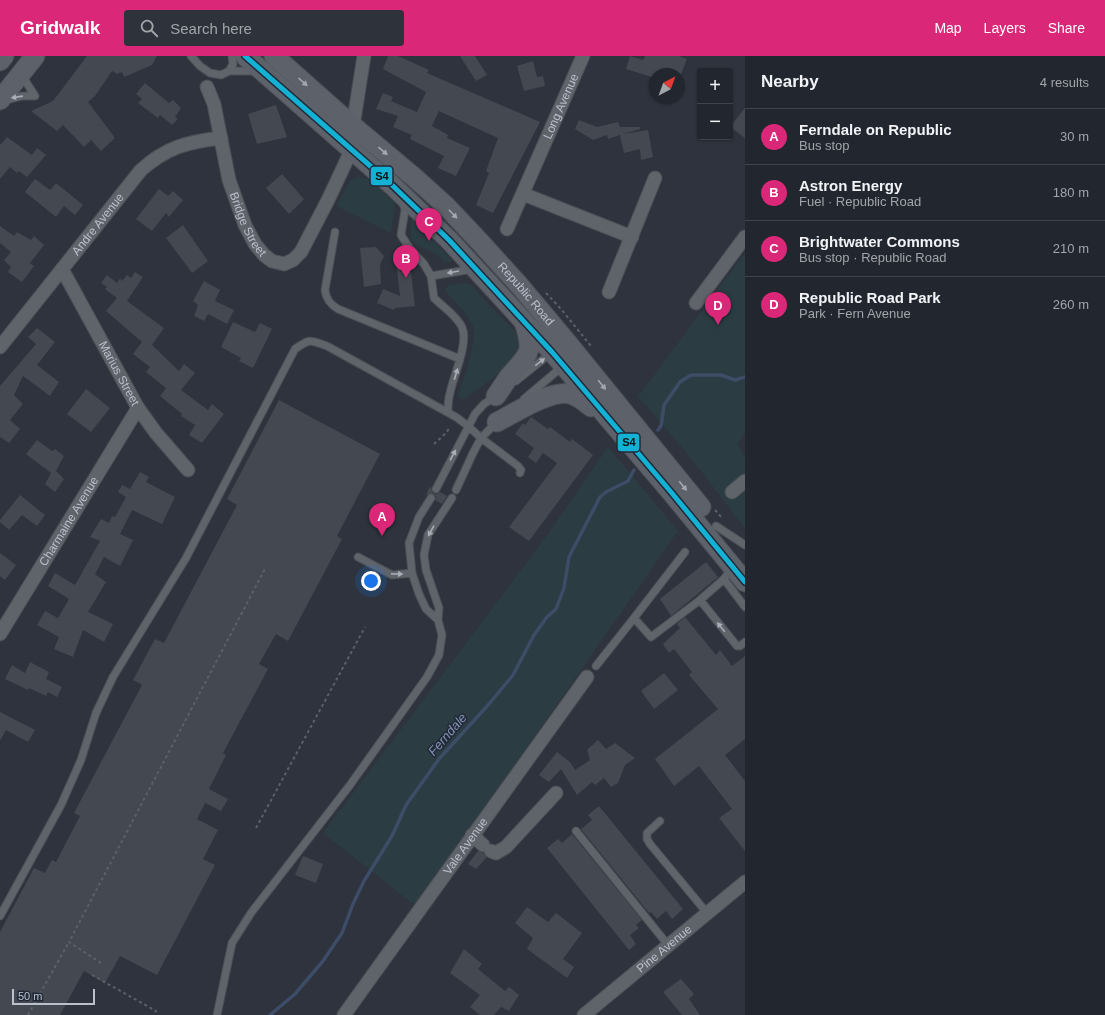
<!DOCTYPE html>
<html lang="en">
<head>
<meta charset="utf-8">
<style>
	:root { --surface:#22262e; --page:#2e323a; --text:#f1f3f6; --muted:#a2a5aa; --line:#3f434a; --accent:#db2777 }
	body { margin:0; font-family:Helvetica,sans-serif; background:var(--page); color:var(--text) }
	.controls { position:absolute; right:12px; top:12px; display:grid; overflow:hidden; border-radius:4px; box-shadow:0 1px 3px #0004 }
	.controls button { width:36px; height:36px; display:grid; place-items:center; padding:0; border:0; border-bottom:1px solid var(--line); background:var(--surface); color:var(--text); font:20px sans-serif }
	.compass { position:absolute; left:649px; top:12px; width:36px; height:36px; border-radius:50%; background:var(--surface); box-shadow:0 1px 3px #0004; rotate:41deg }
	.scale { position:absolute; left:12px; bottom:10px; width:83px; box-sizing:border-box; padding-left:4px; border:2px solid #bac0cc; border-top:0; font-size:11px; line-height:14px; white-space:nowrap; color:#bac0cc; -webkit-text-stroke:3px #212938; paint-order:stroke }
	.you { position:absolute; left:371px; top:525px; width:14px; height:14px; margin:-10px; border:3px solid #fff; border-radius:50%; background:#1a73e8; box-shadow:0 0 0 6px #1a73e833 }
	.badge { display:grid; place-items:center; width:26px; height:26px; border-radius:50%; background:var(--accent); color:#fff; font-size:13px; font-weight:700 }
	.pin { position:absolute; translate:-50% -33px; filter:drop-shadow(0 1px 2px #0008) }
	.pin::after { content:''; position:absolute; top:21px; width:14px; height:12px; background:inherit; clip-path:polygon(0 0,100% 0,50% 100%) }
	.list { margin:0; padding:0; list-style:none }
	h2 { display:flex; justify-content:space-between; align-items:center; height:52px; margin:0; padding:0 16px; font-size:17px }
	h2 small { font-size:13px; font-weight:400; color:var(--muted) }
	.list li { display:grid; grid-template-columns:26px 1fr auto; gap:12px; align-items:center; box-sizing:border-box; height:56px; padding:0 16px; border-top:1px solid var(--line) }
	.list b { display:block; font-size:15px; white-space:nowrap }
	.list p { margin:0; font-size:13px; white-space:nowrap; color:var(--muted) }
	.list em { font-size:13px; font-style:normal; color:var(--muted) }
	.icon { flex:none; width:22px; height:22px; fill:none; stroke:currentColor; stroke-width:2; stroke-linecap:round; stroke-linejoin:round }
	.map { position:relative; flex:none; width:745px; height:959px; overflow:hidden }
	header { display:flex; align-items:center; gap:24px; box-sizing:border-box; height:56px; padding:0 20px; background:var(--accent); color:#fff }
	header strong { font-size:19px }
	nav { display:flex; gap:22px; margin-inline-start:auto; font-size:14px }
	.search { width:280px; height:36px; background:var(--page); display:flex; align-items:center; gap:10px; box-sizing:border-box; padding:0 14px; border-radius:4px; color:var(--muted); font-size:15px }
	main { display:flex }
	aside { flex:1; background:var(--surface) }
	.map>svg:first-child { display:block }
</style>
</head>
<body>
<header>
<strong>Gridwalk</strong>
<div class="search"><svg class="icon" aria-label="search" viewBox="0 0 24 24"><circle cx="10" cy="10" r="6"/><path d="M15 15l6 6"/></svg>Search here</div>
<nav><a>Map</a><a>Layers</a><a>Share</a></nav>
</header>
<main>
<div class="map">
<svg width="745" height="959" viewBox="0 0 745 959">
	<rect width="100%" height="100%" fill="#2e333d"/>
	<path fill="#2b3d43" d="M357,121L368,123L395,147L391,177L336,150L350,125Z
		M411,162L453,205L445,206L436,198L415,188L411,182Z
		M745,197V377L737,388L745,402V473C711,427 677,383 638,341Z
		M465,227L473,230L486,246L519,279C520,284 521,289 519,294C512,311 478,333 463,344L458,340C463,325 479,282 472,268C466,256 455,246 446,236V232L449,229Z
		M608,391L678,475L416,850L323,777L543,485Z"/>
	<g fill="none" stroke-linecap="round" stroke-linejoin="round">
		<path stroke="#3d4c67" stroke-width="3.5" d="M658,374L661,370L664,349L680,326L691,319H721L735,324L745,321
			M270,959L295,938L323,905L342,877L353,848L364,825L392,780L406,749L439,703L489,648L513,619L534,579L547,561L556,553L564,532L569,501L600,441L606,436L628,425L634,414"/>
	</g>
	<path fill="#444850" d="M87,0H157L152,9L124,21L122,16L117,18L112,15L95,40L88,46L115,82L101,95L91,84L84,91L63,69L57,75L31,55L53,45Z
		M388,0H398L429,14L427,17L540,66L493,157L476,149L489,117L486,115L498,82L439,55L432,70L448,79L447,82L470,92L456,120L438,112L444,100L410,83L412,79L393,71L398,60L376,53L383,37L393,41L391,45L417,56L426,36L383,13Z
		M460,0H475L487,19L476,25Z
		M630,0L643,4L645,0H679L687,3L681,18H655V22L626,13Z
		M533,5L537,21L543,20L545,30L524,35L517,10Z
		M145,27L169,47L173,44L181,52L175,61L178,63L172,69L160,59L158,62L138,47L142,43L136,38Z
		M276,49L287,81L257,88L248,58Z
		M745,52V82L730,71Z
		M579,64L597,71L618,66L620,71H640V73L623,78L648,74L653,101L641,104L640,93L624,97L620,79L608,83L607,79L593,84L575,73Z
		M7,81L32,99L37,92L46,99L27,121L19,115L17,117L10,111L0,123V89Z
		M282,118L304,143L289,158L266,132Z
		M35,123L50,134L56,127L83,149L75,159L64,150L56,161L25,136Z
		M159,133L168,140L173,135L183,144L169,161L166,157L152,175L136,163Z
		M183,169L208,205L192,217L166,182Z
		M0,170L14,180L17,176L31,184L34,180L44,189L30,207L34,210L22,226L8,216L11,211L4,204L11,196L0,187Z
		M376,191L384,200L380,209L381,228L364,231L360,192Z
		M405,194L409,200L415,250L395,252L394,254L377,247L383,233L400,240L395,195Z
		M135,216L143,221L127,245L164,272L152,289L179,315L184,308L195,317L181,334L208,354L212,348L224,358L202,387L189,379L195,369L181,360L182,358L160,340L166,332L146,316L150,311L133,298L142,286L106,255L117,242L105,233L107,231L101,227L107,219L117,227L120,222L122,225L127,219L131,222Z
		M204,225L220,234L215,245L234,254L227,268L208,258L204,265L194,260L198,249L193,245Z
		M233,266L255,276L260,267L272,273L253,312L239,305L241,302L221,291Z
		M37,272L55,286L37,309L59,326L50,340L23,320L14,339L23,348L10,364L20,373L9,387L0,381V330L36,288L28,281Z
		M86,333L110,352L91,376L67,358Z
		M279,344L380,398L337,480L342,483L288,585L276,578L259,608L268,613L223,697L226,699L209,733L228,743L221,755L205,747L197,763L218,774L203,803L215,809L157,919L120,900L105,927L84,915L60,959H0V876L34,812L45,817L52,804L56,806L80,760L74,757L142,629L133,624L155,583L164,587L237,449L227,443Z
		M531,361L548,373L550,371L570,386L572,383L593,399L529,485L509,471L557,407L543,397L536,407L528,401L534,392L515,378L523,367L525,369Z
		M37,384L52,395L55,393L64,400L56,415L64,423L55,436L45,428L51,417L26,398Z
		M140,416L149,421L146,426L175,441L162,468L132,454L120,478L133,484L120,510L104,501L95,518L106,526L88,556L113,568L104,586L83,574L73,601L54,593L59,581L37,569L45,555L58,562L69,543L48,530L55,517L75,529L100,485L90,481L101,463L109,467L112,460L115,461L126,441L118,436L122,429L130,433Z
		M430,430L433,437L437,438L440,436L447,440L442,448L435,444L436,440L433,438L426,439Z
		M20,439L45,459L37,470L22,459L9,474L0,466V464Z
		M0,497L16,509L5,524L0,520Z
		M706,506L718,521L671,560L660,543Z
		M685,561L716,599L720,594L732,610L745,600V683L725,699L745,725V795L719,762L732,753L699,710L674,730L655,703L718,653L689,619L692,616L674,593L669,597L663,588L680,572L677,568Z
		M30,606L49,616L46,623L62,631L57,641L48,636L46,640L29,632L28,634L5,623L12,609L25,617Z
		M664,617L678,634L654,653L641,635Z
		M0,656L35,674L28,686L6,674L0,685Z
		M598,684L606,693L615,687L635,702L625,709L618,727L611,731L604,722L595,729L592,726L577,739L561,713L549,726L539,719L557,696L570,706L575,714L590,704L587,694Z
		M599,750L683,853L672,863L666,855L657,863L651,856L649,857L581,773L592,764L588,759Z
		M572,778L642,864L636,869L639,872L630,879L636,888L629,894L547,792L558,783L562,787Z
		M478,795L483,797L487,801L476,813L468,808Z
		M303,800L323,808L316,827L295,819Z
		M527,851L548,866L556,857L582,877L563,903L574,911L567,922L527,893L533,882L515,867Z
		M464,893L482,908L478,913L505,935L509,931L519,939L509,955L501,951L494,959H480L470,951L480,939L450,917Z
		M681,923L694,938L689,943L700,959H682L663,936Z"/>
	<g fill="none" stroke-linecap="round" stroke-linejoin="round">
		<g stroke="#4b4e55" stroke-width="9">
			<path id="lane" d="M191,0L200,10L210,17L221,19L229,15H255
				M229,15L233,8L232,0
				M21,18L35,40
				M6,44L22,40H35
				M403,146L405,154L401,179L410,193L424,208L431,220L434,242C443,251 456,259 462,271C469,287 453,321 450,337C448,343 448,350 448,356
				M335,176L325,234C326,243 330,248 338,253L460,303
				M431,220L473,213
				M516,325L552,296
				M524,343L563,310
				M436,433L475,358L484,348L495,341
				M456,434L473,397L481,382L496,367
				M431,442L419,461L409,487L412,517L419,538L426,553L438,564
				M716,470L745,489
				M685,496L634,562L651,581L700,544L724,523L729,516L728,510
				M358,501L392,519L412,517
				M724,523L745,551
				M700,544L737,590H740L745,586
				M596,610L634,562
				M660,765L647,777V783L650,788L707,857
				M576,775L668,889
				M0,860L61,749L81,704L96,657L113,621L186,502L295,293C311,282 310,284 327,290L456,361L468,370L481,382L518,410L521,414L520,417
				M217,959L232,887L251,857L350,729L427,621L439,599L442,579L438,564L439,552L426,514L424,499L428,479L452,442"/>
		</g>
		<g stroke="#4b4e55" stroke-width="15">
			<g id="street">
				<path id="s1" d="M207,31L214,48L229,124L245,169L255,188L264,199L272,205L284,208L293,204L301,196L328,144L351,95L353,70L364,0"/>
				<path d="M523,138L632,181"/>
				<path id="s2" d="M507,173L583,0"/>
				<path id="s3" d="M62,213L138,352L156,377L188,414"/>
				<path d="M609,236L655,122"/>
				<path d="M696,247L745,181"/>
				<path id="s4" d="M0,291L141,114C167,91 187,86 221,82"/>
				<path d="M732,436L745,425"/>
				<path id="s5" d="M0,578L138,352"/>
				<path d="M472,779L483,789"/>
				<path d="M491,795L496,797L506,791L556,737"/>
				<path id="s6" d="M344,959L587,621"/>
				<path id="s7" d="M584,959L745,826"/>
			</g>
		</g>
		<g stroke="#4b4e55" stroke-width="21">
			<g id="secondary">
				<path d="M245,0L392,129L449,184L552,296L671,436L745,526"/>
				<path id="s8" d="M274,0L353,70L415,122L446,150L480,186L519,229L566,285L701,451"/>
				<path d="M0,5L4,0"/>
				<path d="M0,44L35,0"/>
				<path d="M496,340C500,334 504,328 508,322C528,298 535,299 524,266"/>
				<path d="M497,366C515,357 549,334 570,338C578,340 585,346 591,351"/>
			</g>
		</g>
		<path stroke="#5c6167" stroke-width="2" stroke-dasharray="3 3" stroke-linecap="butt" d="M546,237L561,253L591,290
			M434,388L447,376L449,372
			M715,454L723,463
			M256,772L365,571
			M101,907L69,886L266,511
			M92,919L156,955L154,959
			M28,959L69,886"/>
		<use href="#lane" stroke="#5f636a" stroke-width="7"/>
		<use href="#street" stroke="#5f636a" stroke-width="13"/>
		<use href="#secondary" stroke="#5d6169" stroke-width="19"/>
		<g stroke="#212938" stroke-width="8">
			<path id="bus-1" d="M245,0L392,129L449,184L552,296L671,436L745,526"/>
		</g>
		<use href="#bus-1" stroke="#13b2d5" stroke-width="5"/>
	</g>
	<defs><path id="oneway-solid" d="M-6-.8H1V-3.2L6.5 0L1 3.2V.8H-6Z"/></defs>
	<g fill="#a3a8b3">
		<use href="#oneway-solid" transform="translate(303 26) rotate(42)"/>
		<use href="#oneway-solid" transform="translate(383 95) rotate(40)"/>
		<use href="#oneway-solid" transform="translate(453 158) rotate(46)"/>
		<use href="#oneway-solid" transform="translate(602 329) rotate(51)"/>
		<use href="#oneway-solid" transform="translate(683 430) rotate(51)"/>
	</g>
	<g fill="#a8adb8">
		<use href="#oneway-solid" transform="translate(17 41) rotate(172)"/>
		<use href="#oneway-solid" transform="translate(453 216) rotate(170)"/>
		<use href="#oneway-solid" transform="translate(540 306) rotate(-38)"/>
		<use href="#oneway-solid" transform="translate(456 318) rotate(-73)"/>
		<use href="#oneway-solid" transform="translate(453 399) rotate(-61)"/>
		<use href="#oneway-solid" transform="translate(431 475) rotate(119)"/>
		<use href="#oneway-solid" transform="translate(397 518) rotate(1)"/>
		<use href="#oneway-solid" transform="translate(721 571) rotate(-129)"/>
	</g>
	<g text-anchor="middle" stroke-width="3" stroke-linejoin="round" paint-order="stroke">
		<g font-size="12" fill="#bac0cc" stroke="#212938">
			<text dy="4" stroke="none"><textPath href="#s2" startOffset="134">Long Avenue</textPath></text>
			<text dy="4" stroke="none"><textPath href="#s1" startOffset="144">Bridge Street</textPath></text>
			<text dy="4" stroke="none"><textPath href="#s4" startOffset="157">Andre Avenue</textPath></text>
			<text dy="4" stroke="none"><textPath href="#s8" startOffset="347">Republic Road</textPath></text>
			<text dy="4" stroke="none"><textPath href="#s3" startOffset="119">Marius Street</textPath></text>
			<text dy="4" stroke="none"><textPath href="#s5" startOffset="132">Charmaine Avenue</textPath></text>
			<text dy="4" stroke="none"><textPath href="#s6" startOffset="208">Vale Avenue</textPath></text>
			<text dy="4" stroke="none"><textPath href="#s7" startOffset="104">Pine Avenue</textPath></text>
		</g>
		<g font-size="13" font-style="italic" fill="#8393b2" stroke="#212938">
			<text transform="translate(447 678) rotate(-49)" y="5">Ferndale</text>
		</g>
	</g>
	<g stroke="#212938" stroke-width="1.5">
		<rect x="370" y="110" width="23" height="20" rx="4" fill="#13b2d5"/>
		<rect x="617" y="377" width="23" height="19" rx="4" fill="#13b2d5"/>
	</g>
	<g font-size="11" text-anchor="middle" font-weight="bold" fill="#111">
		<text x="382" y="124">S4</text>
		<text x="629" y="390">S4</text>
	</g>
</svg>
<div class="controls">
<button>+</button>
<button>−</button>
</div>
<svg class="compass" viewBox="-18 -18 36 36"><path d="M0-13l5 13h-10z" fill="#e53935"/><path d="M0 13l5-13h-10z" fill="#a2a5aa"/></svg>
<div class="scale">50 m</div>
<div class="you"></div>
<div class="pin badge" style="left:382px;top:480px">A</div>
<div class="pin badge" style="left:406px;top:222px">B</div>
<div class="pin badge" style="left:429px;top:185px">C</div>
<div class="pin badge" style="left:718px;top:269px">D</div>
</div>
<aside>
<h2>Nearby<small>4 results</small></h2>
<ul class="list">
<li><span class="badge">A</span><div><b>Ferndale on Republic</b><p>Bus stop</p></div><em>30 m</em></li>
<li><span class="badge">B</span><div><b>Astron Energy</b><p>Fuel · Republic Road</p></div><em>180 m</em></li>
<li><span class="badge">C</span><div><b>Brightwater Commons</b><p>Bus stop · Republic Road</p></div><em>210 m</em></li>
<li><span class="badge">D</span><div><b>Republic Road Park</b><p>Park · Fern Avenue</p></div><em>260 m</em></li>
</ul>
</aside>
</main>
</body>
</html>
